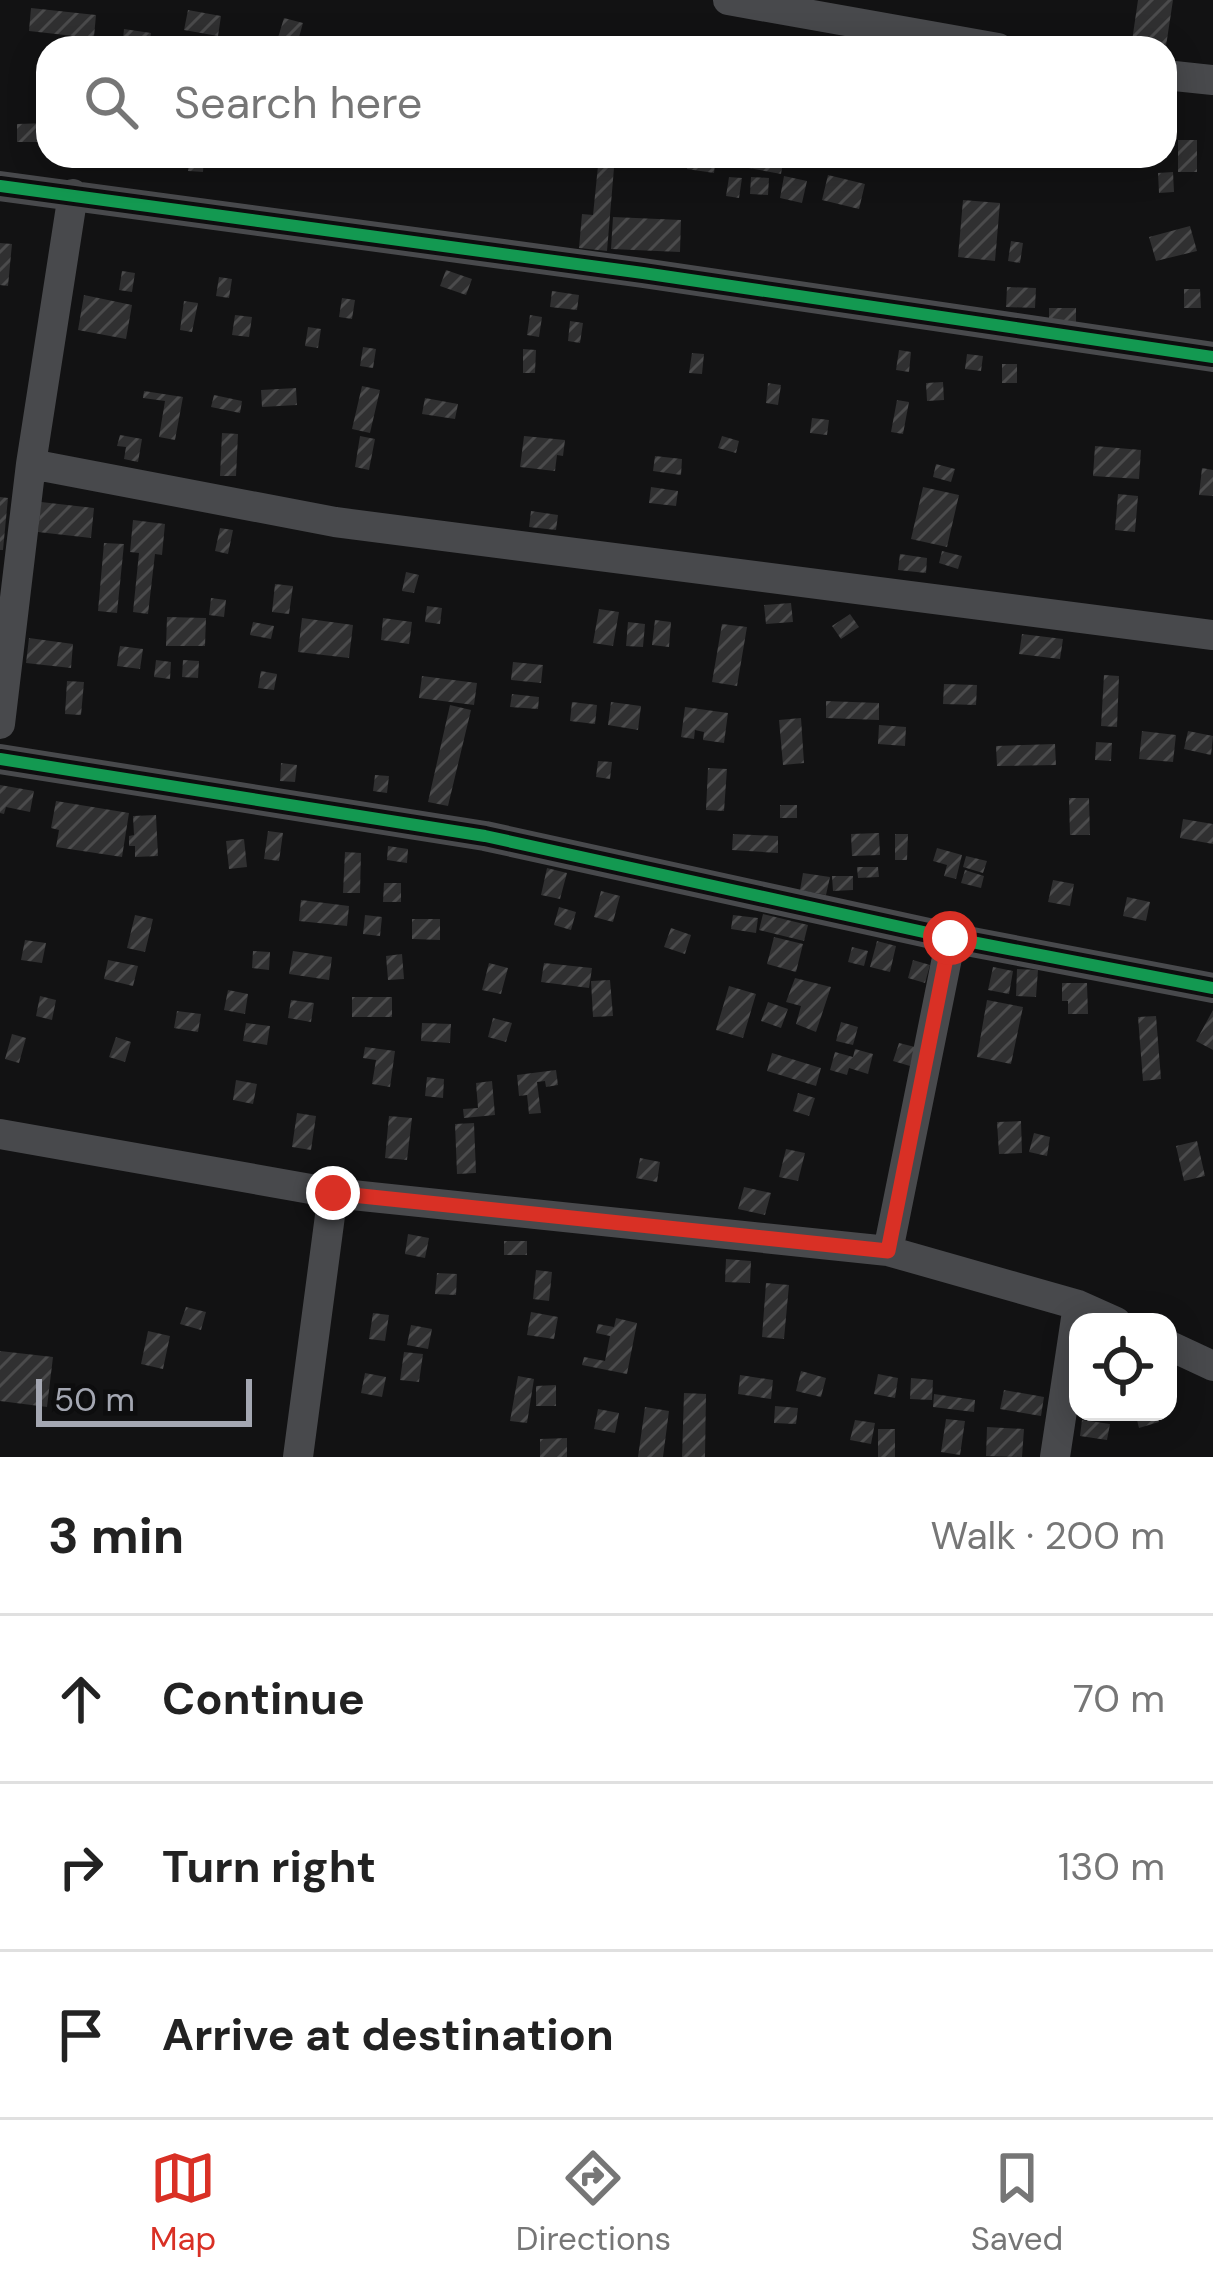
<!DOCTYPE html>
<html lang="en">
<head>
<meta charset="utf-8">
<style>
	:root { --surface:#fff; --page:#f2f2f2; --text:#222; --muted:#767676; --line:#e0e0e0; --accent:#d93025 }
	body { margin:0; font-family:"DM Sans",sans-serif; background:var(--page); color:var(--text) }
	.controls { position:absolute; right:36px; bottom:36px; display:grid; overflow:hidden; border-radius:24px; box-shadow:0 6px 30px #0003 }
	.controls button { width:108px; height:108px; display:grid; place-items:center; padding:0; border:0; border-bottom:3px solid var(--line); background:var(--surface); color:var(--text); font:60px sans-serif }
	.scale { position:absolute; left:36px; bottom:30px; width:216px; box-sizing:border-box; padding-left:12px; border:6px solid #a4a7b2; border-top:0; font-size:33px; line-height:42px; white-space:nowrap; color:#a4a7b2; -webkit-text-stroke:9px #0d0d0e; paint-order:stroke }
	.stop { position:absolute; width:36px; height:36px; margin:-27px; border:9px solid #d93025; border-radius:50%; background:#fff }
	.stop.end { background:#d93025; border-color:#fff; box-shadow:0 3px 12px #0008 }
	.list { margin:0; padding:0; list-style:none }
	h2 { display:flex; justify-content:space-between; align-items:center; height:156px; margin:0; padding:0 48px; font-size:51px }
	h2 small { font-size:39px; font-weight:400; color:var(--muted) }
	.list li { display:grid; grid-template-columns:78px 1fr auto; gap:36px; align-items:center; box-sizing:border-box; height:168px; padding:0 48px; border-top:3px solid var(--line) }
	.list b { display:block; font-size:45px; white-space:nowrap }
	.list em { font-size:39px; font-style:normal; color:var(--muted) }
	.icon { flex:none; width:66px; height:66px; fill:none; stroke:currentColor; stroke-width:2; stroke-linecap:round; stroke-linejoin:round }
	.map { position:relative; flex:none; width:1213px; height:1457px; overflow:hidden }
	.search { position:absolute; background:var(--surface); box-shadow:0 6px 30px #0003; left:36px; right:36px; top:36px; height:132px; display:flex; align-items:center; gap:30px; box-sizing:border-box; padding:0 42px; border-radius:36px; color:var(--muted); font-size:45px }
	.sheet { height:660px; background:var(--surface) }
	nav { display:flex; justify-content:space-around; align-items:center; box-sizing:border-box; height:168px; border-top:3px solid var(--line); background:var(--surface); font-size:33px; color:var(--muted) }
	nav a { display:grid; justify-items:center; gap:6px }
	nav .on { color:var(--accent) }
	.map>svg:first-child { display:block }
</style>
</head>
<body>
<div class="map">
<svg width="1213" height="1457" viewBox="0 0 1213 1457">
	<defs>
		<pattern id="building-hatch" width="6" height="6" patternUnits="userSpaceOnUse" patternTransform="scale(3)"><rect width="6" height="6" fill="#303031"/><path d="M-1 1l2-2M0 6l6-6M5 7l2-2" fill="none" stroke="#4b4b4c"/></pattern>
	</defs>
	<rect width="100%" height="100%" fill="#121213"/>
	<path fill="url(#building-hatch)" d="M1138,0H1173L1166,46L1132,41Z
		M31,8L96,15L93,48H73L74,36L29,31Z
		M188,10L221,16L218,36L184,30Z
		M284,18L303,23L296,48L276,44Z
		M124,29L151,33L149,48H122Z
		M48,123V142H17V124Z
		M1178,140H1197V172H1178Z
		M189,156H204L203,172L188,171Z
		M599,156H615L607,251L579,248L582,214L593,215Z
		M689,156L716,157L714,173L687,169Z
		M751,156L784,157L781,174L749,168Z
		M1173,172L1174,192L1159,193L1158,173Z
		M828,175L865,184L859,209L822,200Z
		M784,176L807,181L802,203L780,198Z
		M729,177L742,178L739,198L726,196Z
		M751,177L769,178L768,195L750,194Z
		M963,200L1000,203L995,261L958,257Z
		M613,217L681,220L680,252L611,249Z
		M1190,226L1197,251L1156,261L1149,237Z
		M1011,241L1023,243L1020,263L1008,261Z
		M0,243L12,244L8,286L0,285Z
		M446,270L472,279L466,295L440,286Z
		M122,271L135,273L132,292L119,290Z
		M219,277L232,279L229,298L216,296Z
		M1007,287L1036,288L1035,308L1006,307Z
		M1184,289H1200L1201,308H1184Z
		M552,291L579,295L577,310L550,307Z
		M84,295L132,305L126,339L78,330Z
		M342,298L355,300L352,319L339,317Z
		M184,301L198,303L192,332L180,330Z
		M1049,308H1076V329H1049Z
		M235,315L252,317L249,337L232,335Z
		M530,315L542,317L539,337L527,335Z
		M570,321L583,323L580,343L568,341Z
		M308,327L321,329L318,348L305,346Z
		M363,347L376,349L373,368L360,366Z
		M523,349L536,350L535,373H523Z
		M899,350L911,352L909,372L896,370Z
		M692,353L704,354L702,374L689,373Z
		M967,354L983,356L981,371L965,369Z
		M1002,364H1017V383H1002Z
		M943,382L944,400L927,401L926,383Z
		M768,383L781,385L778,405L766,403Z
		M362,386L380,390L370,433L352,429Z
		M296,388L297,405L262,407L261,390Z
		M144,391L183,397L175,440L159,437L165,401L143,398Z
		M214,395L242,401L240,413L211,407Z
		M425,398L458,404L455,419L422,414Z
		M897,400L909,402L903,434L891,432Z
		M812,418L829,420L827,435L810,433Z
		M222,433L238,434L236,476H220Z
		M120,435L142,439L138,462L124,459L126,447L117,446Z
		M360,436L375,439L369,470L355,467Z
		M524,436L565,440L563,456L557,455L555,471L520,467Z
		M722,436L739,441L736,453L718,448Z
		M1095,446L1141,450L1139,479L1093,476Z
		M655,456L682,459L681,475L653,471Z
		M936,464L955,469L951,482L933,477Z
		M1202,468L1213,470V496L1199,495Z
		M651,487L678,491L676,506L649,503Z
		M923,487L959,495L947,547L911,539Z
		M1118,494L1138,496L1135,532L1115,530Z
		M0,497L8,498L3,550H0Z
		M41,502L94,508L91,538L38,532Z
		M531,511L558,515L556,530L529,527Z
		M133,520L165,524L162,555L155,554L148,614L133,612L139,553L130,552Z
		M220,528L233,530L228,554L215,551Z
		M104,543L124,544L117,613L98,611Z
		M942,551L962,556L958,569L939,563Z
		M900,554L927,558L926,573L898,570Z
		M406,572L419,575L414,593L402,591Z
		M275,584L293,586L289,614L272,612Z
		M211,598L226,600L224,617L209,615Z
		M791,603L793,622L766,624L764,605Z
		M427,606L442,608L440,624L425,622Z
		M599,609L619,612L613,646L593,643Z
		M850,614L859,627L841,639L832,626Z
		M167,617L206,618L205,646H166Z
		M302,618L353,625L349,658L298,652Z
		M383,618L412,622L409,644L381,640Z
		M655,620L671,622L669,647L652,645Z
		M253,622L274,626L271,639L250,635Z
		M628,622L645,624L643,647L626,646Z
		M722,624L747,627L737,686L712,682Z
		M1022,634L1063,639L1060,659L1019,654Z
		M29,638L73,644L71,668L26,663Z
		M120,646L143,649L140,669L117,666Z
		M156,660L171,662L170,679L154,677Z
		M183,660L199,661L198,678L182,677Z
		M513,662L543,665L541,683L511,680Z
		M261,671L277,674L274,690L258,688Z
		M1104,675L1119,676L1117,727L1101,726Z
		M422,676L477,683L474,705L419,698Z
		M67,681L84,682L81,715L65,714Z
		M944,684L977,685L976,705L943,704Z
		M512,694L539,697L538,709L510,707Z
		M826,701L879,703V720L826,718Z
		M572,702L597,705L595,724L570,721Z
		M611,702L641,706L638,730L608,725Z
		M450,705L471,710L448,806L428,802Z
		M685,707L728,713L724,743L703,740L704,732L695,730L694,739L681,737Z
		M801,718L804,763L783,765L779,720Z
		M879,725L906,727L905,746L878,744Z
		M1142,731L1176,735L1173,762L1139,759Z
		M1188,731L1213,736L1211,755L1184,749Z
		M1096,742L1112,743L1111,761L1095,760Z
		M1055,744L1056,765L997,766L996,746Z
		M598,761L612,762L610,779L596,777Z
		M281,763L297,765L295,782L280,781Z
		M708,768L727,769L724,811L706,810Z
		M375,775L389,776L387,793L373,791Z
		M0,785L34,791L30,812L6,807L4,814L0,813Z
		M1069,798H1089L1090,835H1070Z
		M56,801L129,813L122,857L56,847L59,830L51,828Z
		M780,805H797V818H780Z
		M156,815L158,856L135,857V846H129V836L134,835L133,816Z
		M1183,819L1213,824V844L1180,838Z
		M268,831L283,833L279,861L264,859Z
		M879,833L880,855L852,856L851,834Z
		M733,834L778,836V853L732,850Z
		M895,834H908L907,860H895Z
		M244,839L247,867L229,869L226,841Z
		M388,846L408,849L407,863L387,860Z
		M937,848L962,855L956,879L944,876L947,865L933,861Z
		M345,852L361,853L360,893H343Z
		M966,856L987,861L983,873L963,867Z
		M857,867H878L879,877L858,878Z
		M547,868L567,873L560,899L541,895Z
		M965,870L984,876L981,888L961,883Z
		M803,873L830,877L826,895L800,890Z
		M832,876H853V890L833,891Z
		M1053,880L1074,884L1070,906L1048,902Z
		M384,883H401V902H383Z
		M601,891L620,896L613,922L594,917Z
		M1127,897L1150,902L1146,921L1123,916Z
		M301,900L349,906L347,926L299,921Z
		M559,907L576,912L571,930L554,925Z
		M763,914L808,925L804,941L759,930Z
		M135,915L153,919L145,952L127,948Z
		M365,915L382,917L380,936L363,934Z
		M733,915L758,918L756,933L731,929Z
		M412,919H440V940L412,939Z
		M671,928L691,935L685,954L664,947Z
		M774,937L803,944L796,972L767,964Z
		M25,940L46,943L42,963L21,960Z
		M877,941L896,946L890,972L870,967Z
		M852,947L868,951L864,966L848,962Z
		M253,951L270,952L269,970L252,968Z
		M293,951L332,957L329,980L289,974Z
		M402,954L404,979L388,980L386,956Z
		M108,960L138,966L133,986L104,979Z
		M913,960L930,965L925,983L908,978Z
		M489,963L508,968L501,994L482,990Z
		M544,963L592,968L589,988L541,982Z
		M993,967L1013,971L1009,994L988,990Z
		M1017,969L1038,970L1036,997L1016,996Z
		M795,978L831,987L816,1032L796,1024L801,1006L786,1002Z
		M610,980L613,1016L593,1017L591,981Z
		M1062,983H1087L1088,1014H1068V1001H1062Z
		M729,986L756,994L743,1038L716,1030Z
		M228,990L248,994L245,1014L224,1010Z
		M40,996L56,1000L52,1020L36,1016Z
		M352,997H392V1017H352Z
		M291,1000L314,1003L311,1022L288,1018Z
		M987,1000L1023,1007L1011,1064L977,1057Z
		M768,1002L788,1009L781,1028L761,1021Z
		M1213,1010V1050L1196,1041Z
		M177,1011L201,1014L198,1032L174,1028Z
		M1156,1016L1161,1079L1143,1081L1138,1017Z
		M493,1018L512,1023L506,1042L488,1037Z
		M841,1022L858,1027L853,1045L836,1041Z
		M246,1023L270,1026L267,1045L243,1041Z
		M422,1023L451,1024L450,1043L421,1041Z
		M12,1034L26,1038L19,1063L5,1059Z
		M116,1037L131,1042L125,1062L109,1057Z
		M899,1043L915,1047L910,1066L893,1061Z
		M365,1047L395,1051L390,1087L372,1084L376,1060L363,1058Z
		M855,1049L873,1054L868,1074L849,1068L847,1075L830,1070L835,1052L853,1057Z
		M772,1053L821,1068L816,1086L767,1071Z
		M556,1070L558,1085L546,1087L545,1081L537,1082L541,1113L529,1114L527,1095L519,1096L517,1075Z
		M427,1077L444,1079L443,1098L425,1096Z
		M236,1080L257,1084L253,1104L233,1100Z
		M492,1081L495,1115L464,1118L463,1109L478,1108L476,1083Z
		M798,1093L815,1098L809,1116L793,1111Z
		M297,1113L316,1116L311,1150L292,1147Z
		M389,1116L412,1118L407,1160L385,1158Z
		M1021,1121L1022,1153L999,1154L997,1122Z
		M474,1123L476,1173L457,1174L455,1124Z
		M1034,1133L1050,1137L1047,1156L1029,1152Z
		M1197,1141L1205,1176L1184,1181L1176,1146Z
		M786,1149L805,1153L798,1181L779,1177Z
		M640,1158L660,1162L657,1182L636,1178Z
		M744,1187L771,1193L765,1215L738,1209Z
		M408,1234L429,1238L425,1258L405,1254Z
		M504,1241H527V1255H504Z
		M726,1259L751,1261L750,1283L725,1282Z
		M536,1270L552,1272L549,1301L533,1299Z
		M437,1273L457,1274L456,1295L435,1294Z
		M766,1283L789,1285L784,1339L762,1337Z
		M186,1307L206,1312L201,1330L180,1324Z
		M531,1312L558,1317L554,1339L527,1335Z
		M373,1313L389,1315L385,1341L369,1339Z
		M616,1318L637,1323L627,1374L582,1365L584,1357L605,1361L610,1336L596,1333L598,1324L614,1327Z
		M411,1325L432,1329L428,1349L407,1345Z
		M148,1331L170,1336L163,1369L141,1364Z
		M0,1351L53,1357L47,1407L0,1401Z
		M404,1352L423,1354L419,1382L400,1380Z
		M801,1371L826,1378L821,1397L796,1391Z
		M365,1373L386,1377L382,1397L361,1393Z
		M878,1374L898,1378L895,1398L874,1394Z
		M740,1375L773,1380L771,1399L738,1394Z
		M518,1376L534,1379L527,1423L510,1421Z
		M911,1378L933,1380L932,1400L910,1399Z
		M556,1385V1406H536V1386Z
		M1004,1390L1044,1397L1041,1416L1000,1409Z
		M684,1393L706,1394L705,1457H682Z
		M934,1394L975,1400L974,1412L933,1407Z
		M775,1406L798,1408L796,1424L774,1423Z
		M645,1407L669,1411L663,1457H638Z
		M598,1409L619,1413L615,1433L594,1429Z
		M1135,1412H1156L1159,1422L1139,1428Z
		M946,1419L965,1421L960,1455L941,1452Z
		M855,1420L875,1423L871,1444L850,1440Z
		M1082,1420L1110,1424L1107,1440L1080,1436Z
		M987,1427L1024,1429L1022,1457L986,1456Z
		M878,1429H895V1457H878Z
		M567,1438V1457H540V1439Z"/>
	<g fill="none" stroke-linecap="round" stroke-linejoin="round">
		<path stroke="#48494c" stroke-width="30" d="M728,0L998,48
			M1165,75L1213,80
			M0,186L643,273L1213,357
			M31,464L335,522L1213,635
			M0,724L31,464L73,194
			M0,759L485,836L951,938L1213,988
			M0,1134L333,1193L888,1251L1078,1305L1116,1322
			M888,1251L951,938
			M1168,1345L1213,1366
			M298,1457L333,1193
			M1055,1457L1078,1305"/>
		<g stroke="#0d0d0e" stroke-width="20">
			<path id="cycleway" d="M0,186L643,273L1213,357
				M0,759L485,836L951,938L1213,988"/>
		</g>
		<use href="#cycleway" stroke="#139951" stroke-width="12"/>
	</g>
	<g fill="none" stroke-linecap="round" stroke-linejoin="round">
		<path stroke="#d93025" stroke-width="15" d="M333,1193L888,1251L950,938"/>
	</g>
</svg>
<div class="controls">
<button><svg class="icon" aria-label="locate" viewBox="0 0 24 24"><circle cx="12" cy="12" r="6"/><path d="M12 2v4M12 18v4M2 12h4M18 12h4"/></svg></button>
</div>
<div class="scale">50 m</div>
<div class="stop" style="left:950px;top:938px"></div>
<div class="stop end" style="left:333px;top:1193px"></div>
<div class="search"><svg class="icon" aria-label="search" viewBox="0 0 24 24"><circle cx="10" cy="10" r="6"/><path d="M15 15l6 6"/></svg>Search here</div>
</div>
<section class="sheet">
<h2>3 min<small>Walk · 200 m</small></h2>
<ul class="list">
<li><svg class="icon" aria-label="ahead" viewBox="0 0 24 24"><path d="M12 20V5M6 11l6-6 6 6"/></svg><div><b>Continue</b></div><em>70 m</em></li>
<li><svg class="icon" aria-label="right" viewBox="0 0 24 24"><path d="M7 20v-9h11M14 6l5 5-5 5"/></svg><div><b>Turn right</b></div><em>130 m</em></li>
<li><svg class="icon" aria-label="arrive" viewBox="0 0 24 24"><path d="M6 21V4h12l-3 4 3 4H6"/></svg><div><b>Arrive at destination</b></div></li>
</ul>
</section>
<nav>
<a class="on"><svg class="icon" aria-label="map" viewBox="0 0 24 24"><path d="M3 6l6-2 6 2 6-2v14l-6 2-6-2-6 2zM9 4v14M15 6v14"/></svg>Map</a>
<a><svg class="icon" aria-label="directions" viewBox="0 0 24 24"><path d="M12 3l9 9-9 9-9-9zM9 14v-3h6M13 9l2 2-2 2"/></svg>Directions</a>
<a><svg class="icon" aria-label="saved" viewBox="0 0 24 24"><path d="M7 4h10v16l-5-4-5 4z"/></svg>Saved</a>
</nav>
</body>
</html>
